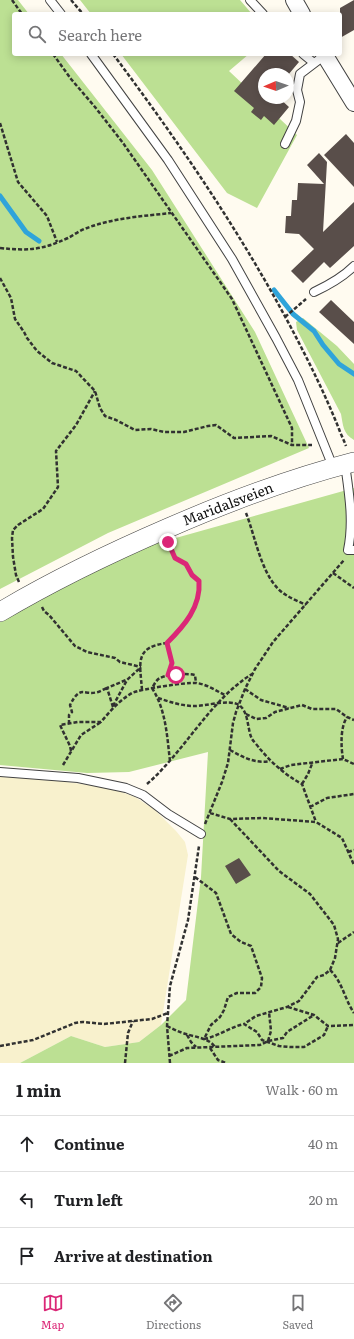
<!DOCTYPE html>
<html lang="en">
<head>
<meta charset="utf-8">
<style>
	:root { --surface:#fff; --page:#f6f6f6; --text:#202124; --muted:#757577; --line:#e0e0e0; --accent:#db2777 }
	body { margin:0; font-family:Literata,serif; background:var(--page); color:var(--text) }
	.compass { position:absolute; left:258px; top:68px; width:36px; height:36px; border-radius:50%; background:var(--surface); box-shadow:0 2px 10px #0003; rotate:268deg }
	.stop { position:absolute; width:12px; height:12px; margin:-9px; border:3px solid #db2777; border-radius:50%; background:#fff }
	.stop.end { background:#db2777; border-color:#fff; box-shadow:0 1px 4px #0008 }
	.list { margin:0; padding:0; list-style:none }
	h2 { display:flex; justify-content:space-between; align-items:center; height:52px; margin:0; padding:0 16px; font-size:17px }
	h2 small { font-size:13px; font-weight:400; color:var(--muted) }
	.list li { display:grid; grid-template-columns:26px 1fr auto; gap:12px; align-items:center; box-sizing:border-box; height:56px; padding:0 16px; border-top:1px solid var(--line) }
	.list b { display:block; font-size:15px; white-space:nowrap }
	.list em { font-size:13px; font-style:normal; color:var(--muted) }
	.icon { flex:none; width:22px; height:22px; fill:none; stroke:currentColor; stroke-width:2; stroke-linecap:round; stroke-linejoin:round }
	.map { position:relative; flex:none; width:354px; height:1063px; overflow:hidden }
	.search { position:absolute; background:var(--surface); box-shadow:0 2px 10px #0003; left:12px; right:12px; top:12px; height:44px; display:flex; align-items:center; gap:10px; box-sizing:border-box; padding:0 14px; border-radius:4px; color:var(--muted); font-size:15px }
	.sheet { height:220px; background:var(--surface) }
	nav { display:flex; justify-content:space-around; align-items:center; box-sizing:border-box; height:56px; border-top:1px solid var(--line); background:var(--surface); font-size:11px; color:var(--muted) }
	nav a { display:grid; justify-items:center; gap:2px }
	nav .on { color:var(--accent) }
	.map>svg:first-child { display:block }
</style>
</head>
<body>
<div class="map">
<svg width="354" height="1063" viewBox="0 0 354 1063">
	<rect width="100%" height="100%" fill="#fffbf0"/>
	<path fill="#f8f1cd" d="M0,773L111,788L135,797L155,810L176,831L185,842L188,855L161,1025L139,1042L105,1047L71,1036L20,1063H0Z"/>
	<path fill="#bce093" d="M0,0H18L29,14H14V54H61L152,170L255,332L309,448L108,533L0,589Z
		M80,0H240L252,14H91Z
		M121,54H249L229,71L297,135L257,208L227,193Z
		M303,318L337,346L354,364V440C343,434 343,425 341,414L297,330L296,322Z
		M354,488V1063H20L71,1036L105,1047L139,1042L161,1025L186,1000L201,877L208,752L129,772L87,773L0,765V622L115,555Z"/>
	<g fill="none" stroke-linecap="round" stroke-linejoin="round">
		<path stroke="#2fa4da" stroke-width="5" d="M0,196L26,232L39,241
			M274,290L293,314L314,331L323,345L339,364L354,374"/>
	</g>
	<path fill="#594e4a" d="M354,0V30L340,38V8Z
		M266,54H290L299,62L288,75L264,74V98H279L289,107L274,125L264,116L261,120L251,112L254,108L234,91Z
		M346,134L354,143V187L324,155Z
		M319,153L327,162L323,232L354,202V246L330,268L324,262L303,283L291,271L314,249L299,234L285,233L286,216H291L292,200H297L298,183L324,184L307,165Z
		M331,300L354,322V344L319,312Z
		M239,858L251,875L236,884L225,866Z"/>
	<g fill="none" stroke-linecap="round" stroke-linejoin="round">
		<g stroke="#424242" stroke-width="10">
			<path id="service" d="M50,0L61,14
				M250,0L263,14
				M91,54L168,160L232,259L276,338L298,380L333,467
				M303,54L314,63
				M285,144L296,121L300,102L297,90L300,74L325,55
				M314,292C329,285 342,278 354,266
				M345,464C349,493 354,521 348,550H354
				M0,772L78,778L126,788L143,795L168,814L201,834"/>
		</g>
		<g stroke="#424242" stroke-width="18">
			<path id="minor" d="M294,0L302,14
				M324,54L354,103"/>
		</g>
		<g stroke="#424242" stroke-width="20">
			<path id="tertiary" d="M0,612C54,580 110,553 168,528C230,501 288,479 354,462"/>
		</g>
		<path stroke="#313131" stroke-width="2.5" stroke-dasharray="4 2" stroke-linecap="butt" d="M12,0L22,14
			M71,0L83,14
			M53,54L71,79L95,107L123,143L232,299L292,428V445
			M113,54C181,145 246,240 298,341C313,370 327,399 339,429C341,435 344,440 346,446
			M0,123L18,182L47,216L57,242
			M0,248C28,251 42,250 68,238C74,235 80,230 87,228C113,218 144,216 171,213
			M0,278L11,298L15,319L24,332L27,338L37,351L52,363L76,371L95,391L100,408L105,416L116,420L135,430L151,429L164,432H184L208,426L216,425L234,438L271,436L292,445H312
			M285,317L306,299
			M246,513C256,538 262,581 286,595C292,599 300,602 306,605
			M333,573L354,588
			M19,582L16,575L13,557L12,538L13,530L18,525L43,509L58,487L56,451L76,425L95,391
			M42,607L44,611L49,615L75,646L87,652L115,658L120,662L141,667
			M167,643C184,626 201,607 199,581L192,575L186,564L175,558L170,545
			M245,689L261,700L289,708
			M142,690C140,663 134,647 167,643L172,663L168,675
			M158,698C170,702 182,706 194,706C206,706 229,699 239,705C249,712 247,729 252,739C254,742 258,746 260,749C272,763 285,775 302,784L316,822
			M113,706L127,680L141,667
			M113,707L107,688L126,680
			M246,714L256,719L266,718L275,712L302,705L312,709H336L347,717L354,720
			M69,724V715L72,712L70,705C81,684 83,696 98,692C101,691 104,689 107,688
			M230,750C242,757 256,764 270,761
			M71,751L70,746L60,725L78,722H101C110,711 120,700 132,693C140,689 188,682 196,683C207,684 216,691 225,695
			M343,759C341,747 340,728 347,717
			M170,761C167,736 166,710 152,688C154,685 156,680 160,678C167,674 187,673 195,675L196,683
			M63,765L81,735L101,722
			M280,769L291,765L343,759L354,764
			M147,784C185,751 209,701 252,674
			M302,784L308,774L312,764
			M310,807L327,798L354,794
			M210,813L230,819L262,818L316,822L342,838L354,865
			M230,819L279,871L310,894L334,925L338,939L335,958L330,970L324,975L317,977L299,1001L287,1007L256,1016L244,1024
			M205,824L222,782L228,763L233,723L236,712L245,689L255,669L273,642L344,560
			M348,852L354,850
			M195,877L216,893L231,934L241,942L251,946L262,978L261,987L255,993H237L228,997L224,1010L220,1017L211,1025L204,1039
			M338,943L354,932
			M330,970C342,981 345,1000 354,1013
			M288,1007L314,1015L328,1026L354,1025
			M167,1026C173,1029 179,1032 186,1034C195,1037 209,1038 215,1047
			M187,1035L191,1042L196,1047
			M204,1039C219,1036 230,1027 244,1024L257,1032L262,1040L279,1046L290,1047H304L324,1035L328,1026
			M268,1041L271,1031L269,1012
			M0,1046L33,1040L75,1023L83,1022L104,1024L152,1019L168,1013
			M210,1048L218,1060L226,1063
			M169,1056L187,1048L260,1045L268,1041L283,1038L287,1032L314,1015
			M125,1063L128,1033L133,1021
			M170,1063L167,1026L170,986L188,920L199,846"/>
		<use href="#service" stroke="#fff" stroke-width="8"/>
		<use href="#minor" stroke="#fff" stroke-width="16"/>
		<use href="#tertiary" stroke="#fff" stroke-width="19"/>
	</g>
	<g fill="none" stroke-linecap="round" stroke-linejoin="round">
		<path stroke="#db2777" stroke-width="5" d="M168,542L175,558L186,564L192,575L199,581C201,607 184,626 167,643L172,663L168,675H176"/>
	</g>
	<g text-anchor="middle" stroke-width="4" stroke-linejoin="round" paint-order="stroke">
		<g font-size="14" fill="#0f0f0f" stroke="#fff">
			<text transform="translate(228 504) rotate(-21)" y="5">Maridalsveien</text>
		</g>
	</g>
</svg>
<svg class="compass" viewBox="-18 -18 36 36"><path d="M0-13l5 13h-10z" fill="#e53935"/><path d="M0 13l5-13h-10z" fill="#757577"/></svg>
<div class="stop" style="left:176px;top:675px"></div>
<div class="stop end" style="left:168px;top:542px"></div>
<div class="search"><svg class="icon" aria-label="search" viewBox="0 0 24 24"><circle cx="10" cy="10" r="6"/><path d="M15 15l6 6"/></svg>Search here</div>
</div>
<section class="sheet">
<h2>1 min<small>Walk · 60 m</small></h2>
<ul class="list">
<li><svg class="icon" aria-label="ahead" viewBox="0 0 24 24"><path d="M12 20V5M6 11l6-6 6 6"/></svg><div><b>Continue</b></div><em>40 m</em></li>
<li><svg class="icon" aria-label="left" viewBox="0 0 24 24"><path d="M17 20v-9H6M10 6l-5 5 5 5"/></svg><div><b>Turn left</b></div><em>20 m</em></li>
<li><svg class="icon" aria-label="arrive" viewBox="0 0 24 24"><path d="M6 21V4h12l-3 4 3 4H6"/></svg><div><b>Arrive at destination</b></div></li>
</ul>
</section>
<nav>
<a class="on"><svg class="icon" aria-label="map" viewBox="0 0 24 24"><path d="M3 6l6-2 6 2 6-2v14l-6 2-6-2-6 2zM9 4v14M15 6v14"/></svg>Map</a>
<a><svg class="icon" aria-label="directions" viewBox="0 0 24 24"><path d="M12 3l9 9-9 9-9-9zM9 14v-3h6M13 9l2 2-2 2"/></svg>Directions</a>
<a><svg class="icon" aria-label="saved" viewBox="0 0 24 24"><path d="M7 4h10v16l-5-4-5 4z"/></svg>Saved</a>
</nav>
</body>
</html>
